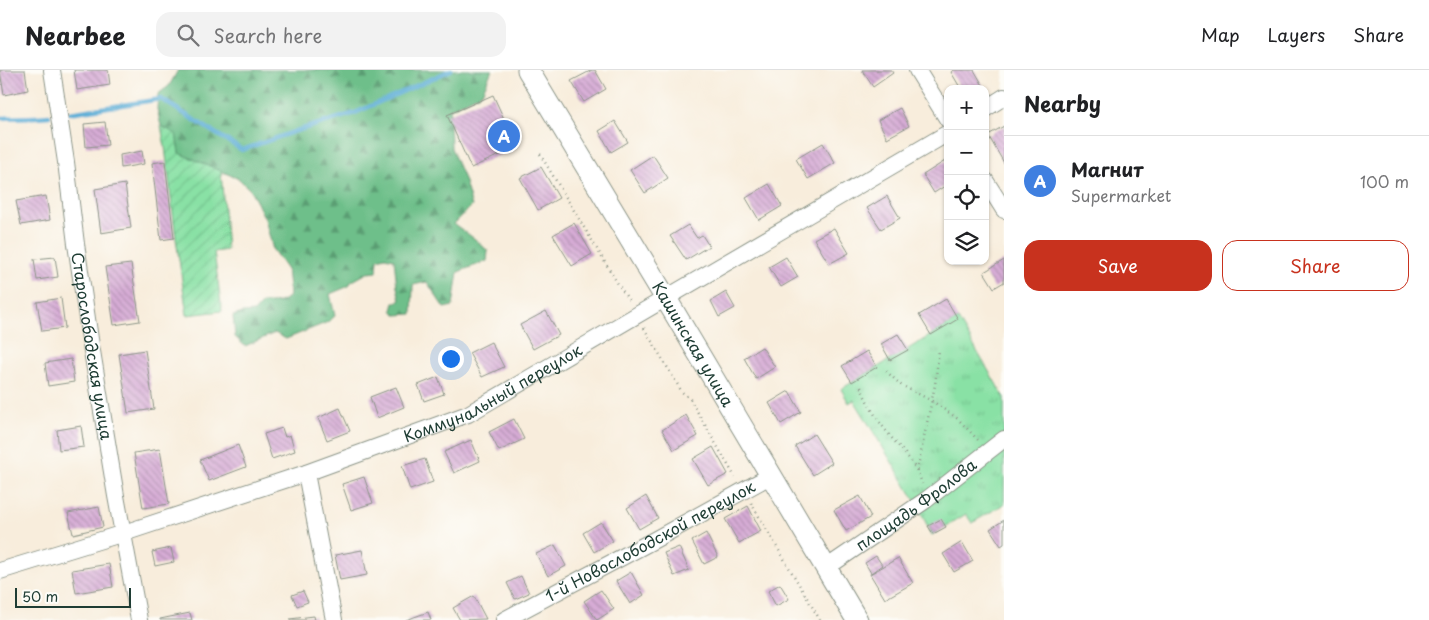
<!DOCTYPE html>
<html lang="en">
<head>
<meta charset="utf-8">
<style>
	:root { --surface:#fff; --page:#f2f2f2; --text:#202124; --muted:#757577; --line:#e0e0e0; --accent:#c8321e }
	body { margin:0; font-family:"Playpen Sans",sans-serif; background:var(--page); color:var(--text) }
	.controls { position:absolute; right:15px; top:15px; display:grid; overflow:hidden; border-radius:10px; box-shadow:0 1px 4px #0004 }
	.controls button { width:45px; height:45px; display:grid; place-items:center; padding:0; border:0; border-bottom:1px solid var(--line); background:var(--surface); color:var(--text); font:25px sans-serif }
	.scale { position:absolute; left:15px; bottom:12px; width:116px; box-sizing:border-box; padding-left:5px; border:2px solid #1f3d34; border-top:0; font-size:14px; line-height:18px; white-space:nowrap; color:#1f3d34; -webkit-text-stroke:4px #fdfcf7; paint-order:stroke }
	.you { position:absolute; left:450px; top:288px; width:18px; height:18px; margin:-12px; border:4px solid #fff; border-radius:50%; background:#1a73e8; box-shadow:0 0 0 8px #1a73e833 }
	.badge { display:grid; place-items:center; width:32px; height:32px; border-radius:50%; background:var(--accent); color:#fff; font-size:16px; font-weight:700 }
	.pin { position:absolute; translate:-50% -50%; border:2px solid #fff; box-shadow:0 1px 5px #0006 }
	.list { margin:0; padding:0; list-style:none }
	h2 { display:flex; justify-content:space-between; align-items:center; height:65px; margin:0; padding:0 20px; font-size:21px }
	h2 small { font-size:16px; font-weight:400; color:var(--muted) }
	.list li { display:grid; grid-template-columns:32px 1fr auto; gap:15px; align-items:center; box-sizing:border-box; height:90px; padding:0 20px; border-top:1px solid var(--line) }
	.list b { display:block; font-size:19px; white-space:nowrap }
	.list p { margin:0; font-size:16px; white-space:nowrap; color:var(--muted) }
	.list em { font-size:16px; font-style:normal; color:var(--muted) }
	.actions { display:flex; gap:10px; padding:15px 20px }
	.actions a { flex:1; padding:11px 0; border:1px solid var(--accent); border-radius:15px; text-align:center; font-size:18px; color:var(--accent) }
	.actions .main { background:var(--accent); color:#fff }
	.icon { flex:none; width:28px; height:28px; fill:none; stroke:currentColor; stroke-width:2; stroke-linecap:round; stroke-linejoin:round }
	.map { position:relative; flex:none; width:1004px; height:550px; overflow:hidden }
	header { display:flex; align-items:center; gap:30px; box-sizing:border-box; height:70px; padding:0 25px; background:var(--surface); border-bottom:1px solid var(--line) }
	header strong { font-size:24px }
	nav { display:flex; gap:28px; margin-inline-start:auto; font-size:18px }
	.search { width:350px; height:45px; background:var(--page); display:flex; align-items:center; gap:12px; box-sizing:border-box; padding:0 18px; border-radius:15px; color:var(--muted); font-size:19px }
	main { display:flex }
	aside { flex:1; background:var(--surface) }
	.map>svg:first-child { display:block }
</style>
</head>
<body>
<header>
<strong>Nearbee</strong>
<div class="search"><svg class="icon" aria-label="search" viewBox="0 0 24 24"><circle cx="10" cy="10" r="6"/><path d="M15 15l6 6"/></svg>Search here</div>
<nav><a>Map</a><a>Layers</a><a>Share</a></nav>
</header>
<main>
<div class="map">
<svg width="1004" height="550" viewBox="0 0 1004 550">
	<defs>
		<pattern id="grass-tufts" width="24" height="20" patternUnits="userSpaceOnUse" patternTransform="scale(1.25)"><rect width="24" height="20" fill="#89e1a5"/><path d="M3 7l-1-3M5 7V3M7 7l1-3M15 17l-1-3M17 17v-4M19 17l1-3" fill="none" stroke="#76c28f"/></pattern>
		<pattern id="forest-firs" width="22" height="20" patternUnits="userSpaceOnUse" patternTransform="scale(1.25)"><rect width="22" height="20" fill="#6ebf8a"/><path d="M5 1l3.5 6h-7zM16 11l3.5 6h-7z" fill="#5a9c72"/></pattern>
		<pattern id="garden-furrows" width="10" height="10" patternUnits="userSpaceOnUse" patternTransform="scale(1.25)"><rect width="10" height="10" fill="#89e1a5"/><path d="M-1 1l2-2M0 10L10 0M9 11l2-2" fill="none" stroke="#76c28f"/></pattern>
		<pattern id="building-back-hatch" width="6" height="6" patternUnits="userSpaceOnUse" patternTransform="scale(1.25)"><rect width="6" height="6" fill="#d7acd6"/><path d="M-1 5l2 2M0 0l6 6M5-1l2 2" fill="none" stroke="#ae8dae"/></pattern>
	</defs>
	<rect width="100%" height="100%" fill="#fdfcf7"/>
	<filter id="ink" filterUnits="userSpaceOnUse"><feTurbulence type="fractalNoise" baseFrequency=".02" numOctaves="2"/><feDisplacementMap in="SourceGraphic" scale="10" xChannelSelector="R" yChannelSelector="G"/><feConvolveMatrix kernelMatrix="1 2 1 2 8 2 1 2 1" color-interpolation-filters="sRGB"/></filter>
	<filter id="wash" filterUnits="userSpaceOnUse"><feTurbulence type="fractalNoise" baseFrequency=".0096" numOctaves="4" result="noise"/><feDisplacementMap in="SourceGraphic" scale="20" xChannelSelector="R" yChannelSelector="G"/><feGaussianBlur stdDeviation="1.12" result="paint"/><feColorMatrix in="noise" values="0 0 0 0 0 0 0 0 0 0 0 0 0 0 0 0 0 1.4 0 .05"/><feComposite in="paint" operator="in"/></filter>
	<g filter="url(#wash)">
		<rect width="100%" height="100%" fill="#f8eddc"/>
		<path fill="url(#grass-tufts)" stroke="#548f6c" d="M958,249L1004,327V434L972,453L966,444L932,465L913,427L854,330L849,333L841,319Z"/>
		<path fill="url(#forest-firs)" stroke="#467e5f" d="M178,0H492L482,23L450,39L451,78L464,109L472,136L454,154L475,169L488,181L487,191L458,202L453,236L444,238L427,212L413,215L412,244L396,245L392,240L394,233L400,230L397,217L394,189L385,187L378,189L377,202L367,203L351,212L349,216L330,224L335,246L328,252L286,269L275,263L245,276L235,267L233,246L243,243L254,242L262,233C273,233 282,234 290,225L287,200L273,180L265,149L251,121L239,109L179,83L176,65L161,56L157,39L158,24L169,16Z"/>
		<path fill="url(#garden-furrows)" stroke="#548f6c" d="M161,56L176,64L179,83L221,101L227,180L214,182L222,241L187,245L176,169L165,77Z"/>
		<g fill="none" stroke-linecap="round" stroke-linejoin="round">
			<path stroke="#5badd6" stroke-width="4.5" d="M69,43L161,29L242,80L296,61L355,43L451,0
				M0,48C16,47 32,48 49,46"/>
		</g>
		<g id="blocks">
			<path fill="url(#building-back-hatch)" d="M0,0H25L28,20L4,25Z
				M74,0H108L110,15L77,20Z
				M592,0H595L606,19L584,32L571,11Z
				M862,0H891L893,3L873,17Z
				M954,0H974L984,17L981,19H961L951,2Z
				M493,25L517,77L471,98L447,45Z
				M900,38L909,56L887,68L878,50Z
				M615,51L628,72L611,82L599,61Z
				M105,52L108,75L86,77L84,54Z
				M1004,56V93L988,65Z
				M823,73L835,93L808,109L796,89Z
				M142,81L144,94L121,98L120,85Z
				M653,85L668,108L645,123L630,100Z
				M165,91L174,168L161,170L152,93Z
				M945,91L948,96V114L934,123L923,105Z
				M541,97L559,128L538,140L520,108Z
				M125,114L131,158L101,163L95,119Z
				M769,114L782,136L759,150L746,128Z
				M46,126L50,150L21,155L16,131Z
				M887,126L900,148L881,159L867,138Z
				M574,153L592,184L572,196L553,165Z
				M688,155L697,168L702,165L709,176L686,190L670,166Z
				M834,158L849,183L829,194L814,169Z
				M55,187L58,207L37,210L34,189Z
				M786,187L798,207L781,217L769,197Z
				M1004,190V212L994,218L984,202Z
				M131,194L140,251L114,255L105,197Z
				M726,222L735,238L719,247L711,231Z
				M61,228L65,258L42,261L37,232Z
				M946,229L958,249L931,265L919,245Z
				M546,241L559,265L533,279L520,255Z
				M898,264L908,280L890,290L881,274Z
				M491,272L504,297L482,307L469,283Z
				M762,277L775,297L756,309L744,288Z
				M145,280L154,339L128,343L119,284Z
				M867,281L877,297L852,312L842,296Z
				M71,289L74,312L48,316L45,293Z
				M438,307L444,324L424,331L418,315Z
				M396,317L404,337L377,348L370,327Z
				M789,321L801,342L781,354L769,333Z
				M340,338L350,361L327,370L318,348Z
				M686,345L698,366L674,380L662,360Z
				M514,349L524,369L499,381L489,362Z
				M81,356L84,377L59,380L57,360Z
				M282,358L285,367L290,365L295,381L272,389L264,364Z
				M814,364L832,393L813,405L795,376Z
				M471,370L480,391L454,403L444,382Z
				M238,375L246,397L209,411L200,390Z
				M713,377L728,404L708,415L693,389Z
				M160,379L169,434L143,438L134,383Z
				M425,389L433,412L410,420L402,396Z
				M364,407L373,433L351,440L342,414Z
				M646,426L658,448L639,459L627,438Z
				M860,426L871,447L846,461L834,440Z
				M748,436L761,461L739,473L725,449Z
				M99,437L103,457L73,464L68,443Z
				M941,449L946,457L933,464L928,456Z
				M1004,450V474L1001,476L990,459Z
				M601,452L613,471L594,482L583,463Z
				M706,463L718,487L704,494L692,471Z
				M962,472L973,491L954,502L943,484Z
				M555,475L566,496L548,506L536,484Z
				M679,477L689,500L674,506L664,483Z
				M171,478L174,492L155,496L152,482Z
				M362,480L367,505L340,510L335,485Z
				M876,486L882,495L871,503L865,493Z
				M898,488L913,513L885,529L870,504Z
				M109,494L113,517L76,523L72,500Z
				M631,502L644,525L630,534L616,511Z
				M521,506L529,523L515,529L507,513Z
				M780,514L789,529L776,536L768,521Z
				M601,520L614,539L597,550L584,531Z
				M303,521L308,532L297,536L292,525Z
				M474,526L486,549L460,550L453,538Z
				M428,542L431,550H406Z
				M190,543L192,550H160V549Z
				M314,546L315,550H290V549Z"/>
		</g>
	</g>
	<g filter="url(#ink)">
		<use href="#blocks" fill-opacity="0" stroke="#8c9588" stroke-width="1"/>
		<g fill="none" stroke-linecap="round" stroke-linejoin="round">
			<g stroke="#8c9588" stroke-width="18">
				<g id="minor">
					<path id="s1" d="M52,0L66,92L76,174L90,269L116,426L139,550"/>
					<path d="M917,0L948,50"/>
					<path d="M985,39L1004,27"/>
					<path d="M985,110L1004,140"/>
					<path d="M306,403L334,550"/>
					<path id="s2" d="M826,498L926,430L1004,369"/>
					<path id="s3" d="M0,501L124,463L306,403L468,344L948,63"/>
					<path id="s4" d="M504,550L656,469L770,406"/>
				</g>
			</g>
			<g stroke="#8c9588" stroke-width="23">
				<g id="major">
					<path id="s5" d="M528,0L665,227L857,550"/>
				</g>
			</g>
			<path stroke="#8c9588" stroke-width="2.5" stroke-dasharray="1 4" stroke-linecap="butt" d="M540,84L618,214L630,232
				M644,258L682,322L690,329L735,407
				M886,301L901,315L932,331L958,349L978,370
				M861,317C867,333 876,348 887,362C899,378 917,393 922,414
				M917,401L935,315L939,280
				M751,433L820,550"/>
			<use href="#minor" stroke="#fff" stroke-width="16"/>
			<use href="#major" stroke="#fff" stroke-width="21"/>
		</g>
	</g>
	<g text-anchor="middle" stroke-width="4.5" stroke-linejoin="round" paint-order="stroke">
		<g font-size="16" fill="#1f3d34" stroke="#fdfcf7">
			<text dy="6" stroke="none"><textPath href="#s5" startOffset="320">Кашинская улица</textPath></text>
			<text dy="6" stroke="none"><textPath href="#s1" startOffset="279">Старослободская улица</textPath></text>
			<text dy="6" stroke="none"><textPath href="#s3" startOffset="525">Коммунальный переулок</textPath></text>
			<text dy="6" stroke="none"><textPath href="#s2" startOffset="110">площадь Фролова</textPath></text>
			<text dy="6" stroke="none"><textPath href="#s4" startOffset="166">1-й Новослободской переулок</textPath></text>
		</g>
	</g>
</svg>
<div class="controls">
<button>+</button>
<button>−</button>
<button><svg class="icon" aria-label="locate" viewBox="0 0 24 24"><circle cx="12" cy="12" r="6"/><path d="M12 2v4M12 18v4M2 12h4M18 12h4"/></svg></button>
<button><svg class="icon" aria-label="layers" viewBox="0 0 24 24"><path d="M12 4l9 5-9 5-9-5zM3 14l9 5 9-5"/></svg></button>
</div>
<div class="scale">50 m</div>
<div class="you"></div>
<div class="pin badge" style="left:504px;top:66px;background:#3f7fe0">A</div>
</div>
<aside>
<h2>Nearby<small></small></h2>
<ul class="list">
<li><span class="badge" style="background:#3f7fe0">A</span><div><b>Магнит</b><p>Supermarket</p></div><em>100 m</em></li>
</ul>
<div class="actions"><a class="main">Save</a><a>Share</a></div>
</aside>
</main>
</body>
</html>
